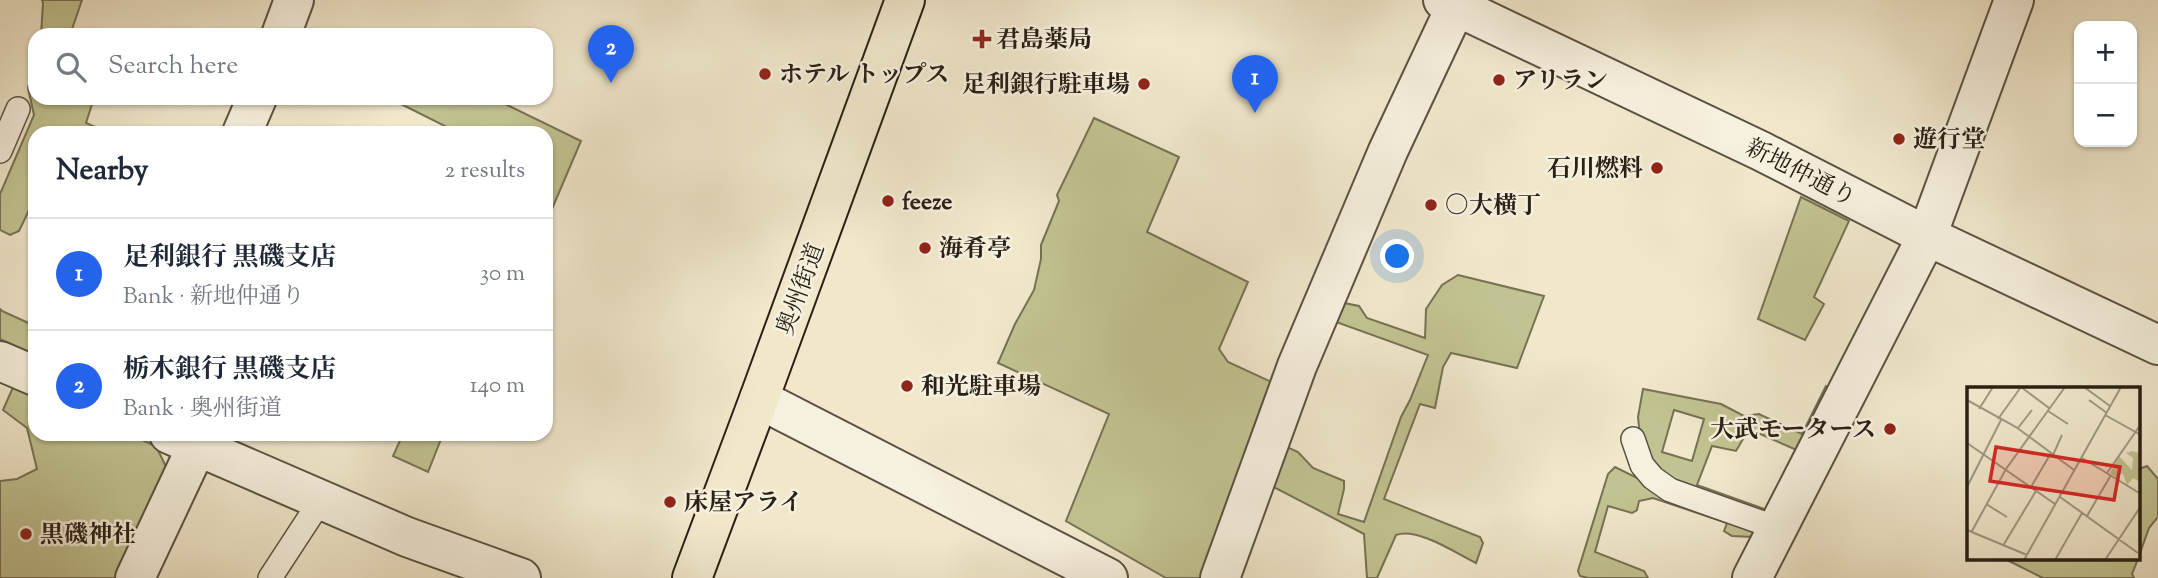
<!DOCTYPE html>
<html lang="en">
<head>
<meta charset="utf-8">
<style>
	:root { --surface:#fff; --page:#f2f2f3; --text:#1f2937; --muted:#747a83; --line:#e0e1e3; --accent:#2563eb }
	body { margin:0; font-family:"Sorts Mill Goudy","Noto Serif JP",serif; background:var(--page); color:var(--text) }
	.controls { position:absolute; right:21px; top:21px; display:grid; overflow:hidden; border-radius:14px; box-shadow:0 2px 5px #0004 }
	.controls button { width:63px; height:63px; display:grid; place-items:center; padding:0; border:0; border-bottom:2px solid var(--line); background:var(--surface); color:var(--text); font:35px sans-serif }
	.you { position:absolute; left:1398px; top:257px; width:24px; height:24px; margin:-18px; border:5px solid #fff; border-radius:50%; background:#1a73e8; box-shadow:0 0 0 10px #1a73e833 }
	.badge { display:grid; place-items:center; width:46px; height:46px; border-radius:50%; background:var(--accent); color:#fff; font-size:23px; font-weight:700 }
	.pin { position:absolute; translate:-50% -58px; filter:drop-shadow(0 2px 4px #0008) }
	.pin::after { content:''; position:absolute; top:37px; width:24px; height:21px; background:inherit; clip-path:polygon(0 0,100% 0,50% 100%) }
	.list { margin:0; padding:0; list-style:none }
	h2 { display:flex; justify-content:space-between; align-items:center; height:91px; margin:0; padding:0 28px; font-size:30px }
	h2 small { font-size:23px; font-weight:400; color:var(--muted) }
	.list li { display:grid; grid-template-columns:46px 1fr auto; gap:21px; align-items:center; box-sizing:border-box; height:112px; padding:0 28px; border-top:2px solid var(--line) }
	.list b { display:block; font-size:26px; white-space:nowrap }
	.list p { margin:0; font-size:23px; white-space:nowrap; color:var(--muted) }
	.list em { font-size:23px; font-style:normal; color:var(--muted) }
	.icon { flex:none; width:38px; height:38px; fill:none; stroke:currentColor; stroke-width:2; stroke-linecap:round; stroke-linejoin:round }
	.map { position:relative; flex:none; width:2158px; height:578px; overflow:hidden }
	.search { position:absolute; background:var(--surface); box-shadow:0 2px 5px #0004; left:28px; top:28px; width:525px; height:77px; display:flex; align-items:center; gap:18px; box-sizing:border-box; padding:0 24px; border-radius:21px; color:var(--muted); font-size:26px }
	.panel { position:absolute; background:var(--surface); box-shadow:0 2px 5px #0004; left:28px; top:126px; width:525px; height:315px; border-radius:21px }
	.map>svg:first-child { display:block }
</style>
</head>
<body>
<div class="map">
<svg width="2158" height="578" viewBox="0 0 2158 578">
	<rect width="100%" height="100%" fill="#f1e8cc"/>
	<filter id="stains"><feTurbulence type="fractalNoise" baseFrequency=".00286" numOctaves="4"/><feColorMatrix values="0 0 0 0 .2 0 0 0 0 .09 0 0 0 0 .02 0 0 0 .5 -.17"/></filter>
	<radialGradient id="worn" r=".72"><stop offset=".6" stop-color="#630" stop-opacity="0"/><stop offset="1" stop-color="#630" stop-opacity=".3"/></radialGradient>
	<path fill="#c2c392" stroke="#767254" stroke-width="2" fill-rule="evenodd" d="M42,0H82L70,35H41L43,3Z
		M35,61V98H94L86,123L109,133H35V198L19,231L10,235L0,230V194L34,115L28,88Z
		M389,98H493L581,141L546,223V133H453L449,128Z
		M1094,118L1179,157L1147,232L1248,282L1219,349L1228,362L1278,385L1209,578H1166L1066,521L1109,414L998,363L1015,324L1034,290L1041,259V245L1059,201L1057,195Z
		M1801,197L1849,221L1814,297L1824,304L1805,340L1758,319Z
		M1458,275L1544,296L1517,368L1451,353L1443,367L1435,408L1420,404L1384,499L1480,537L1483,543L1476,563C1456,553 1417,527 1396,535L1377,578H1367L1364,534L1268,484L1285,446L1298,452L1313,468L1344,481V489L1338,514L1364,522L1401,417L1410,400L1428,355L1336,322L1344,303L1359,306L1367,318L1425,338L1426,309L1442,285Z
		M0,309L2,311L35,326V355L0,339Z
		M14,385L35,394V434H128L156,446L170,475L121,578H0V481L17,479L37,469L27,428L3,410Z
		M1826,386L1833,390L1801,452L1749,429L1736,451L1712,446L1697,485L1770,511L1753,537L1732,536L1724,531L1727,523L1653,498L1639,501L1637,510L1632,513L1608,506L1595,552L1644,571L1648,578H1588L1580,576L1578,571L1608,474L1615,467L1641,480V445L1638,417L1643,389L1721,404L1744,416L1759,414L1802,434ZM1674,410L1704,419L1692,461L1662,452Z
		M403,434H443L428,472L393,456Z
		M2147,466L2158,479V517L2149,528L2139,556V469Z
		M2005,559H2138L2132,574L2134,578H2043Z"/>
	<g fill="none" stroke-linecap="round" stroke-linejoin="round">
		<g stroke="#5b5244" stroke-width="26">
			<path id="service" d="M0,151L18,109
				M1633,439L1642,465L1653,478L1670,490L1777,528
				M270,578L321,500"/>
		</g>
		<g stroke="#5b5244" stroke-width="42">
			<path id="minor" d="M1443,0L1761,151L1927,236L2158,345
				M281,35L294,0
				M242,133L257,98
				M0,361L35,376
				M169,434L407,537L521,578
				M135,578L197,446
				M1220,578L1297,366L1388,151L1456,6
				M1752,578L1927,236L2014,0"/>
		</g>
		<g stroke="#5b5244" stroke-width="42">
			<path id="tertiary" d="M759,399L1108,578"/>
		</g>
		<g stroke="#292016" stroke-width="42">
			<path id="primary" d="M692,578L759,399L905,0"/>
		</g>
		<use href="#service" stroke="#f6f0de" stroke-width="23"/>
		<use href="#minor" stroke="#f6f0de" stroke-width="38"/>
		<use href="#tertiary" stroke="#f6f0de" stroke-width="38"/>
		<use href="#primary" stroke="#f1e8cc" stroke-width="38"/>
	</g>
	<g fill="#8f2418" stroke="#f6f0de" stroke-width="2.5">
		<path d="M978.5 28.5h7v7h7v7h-7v7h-7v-7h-7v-7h7z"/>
		<circle cx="765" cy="74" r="7"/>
		<circle cx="1499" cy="80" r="7"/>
		<circle cx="1144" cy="84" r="7"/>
		<circle cx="1899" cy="139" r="7"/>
		<circle cx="1657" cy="168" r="7"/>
		<circle cx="888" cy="201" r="7"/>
		<circle cx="1431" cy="205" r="7"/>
		<circle cx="925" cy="248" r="7"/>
		<circle cx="907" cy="386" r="7"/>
		<circle cx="1890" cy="429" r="7"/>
		<circle cx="670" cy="502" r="7"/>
		<circle cx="26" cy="534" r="7"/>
	</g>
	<g text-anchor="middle" stroke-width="5" stroke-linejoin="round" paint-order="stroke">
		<g font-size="24" font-weight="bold" fill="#292016" stroke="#f6f0de" text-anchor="start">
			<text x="996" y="47">君島薬局</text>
			<text x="779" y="82">ホテル トップス</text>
			<text x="1513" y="88">アリラン</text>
			<text x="1130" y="92" text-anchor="end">足利銀行駐車場</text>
			<text x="1913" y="147">遊行堂</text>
			<text x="1643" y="176" text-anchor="end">石川燃料</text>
			<text x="902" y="209">feeze</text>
			<text x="1445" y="213">○大横丁</text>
			<text x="939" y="256">海肴亭</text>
			<text x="921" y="394">和光駐車場</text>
			<text x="1876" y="437" text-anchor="end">大武モータース</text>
			<text x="684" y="510">床屋アライ</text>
			<text x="40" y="542">黒磯神社</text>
		</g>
		<g font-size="24" fill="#292016" stroke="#f6f0de">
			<text transform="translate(1801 172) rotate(27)" y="8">新地仲通り</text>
			<text transform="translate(800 289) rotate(-70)" y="8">奥州街道</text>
		</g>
	</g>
	<g transform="translate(1967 387)">
		<rect width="173" height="173" fill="#f1e8cc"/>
		<path d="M165,64L173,66V95L166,91L160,98L156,87L150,86V91L143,86L152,69L165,83L166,71L159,66Z" fill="#c2c392"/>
		<path fill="none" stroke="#a19883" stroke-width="2" d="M54,0L82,21M117,0L143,19M0,13L49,40L107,83M122,13L140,26M12,22L26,0M81,24L101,37M138,28L174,48M31,32L54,0M51,41L65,23M0,56L88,117M86,68L95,48M115,71L174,107M140,86L174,37M0,100L34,33M64,100L84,66M93,110L171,166M19,117L40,130M120,129L144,88M0,143L60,168M5,144L39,82L98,0M37,157L69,104M57,173L154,0M88,173L115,126M138,173L174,119"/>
		<path fill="#d62828" fill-opacity="0.15" stroke="#d62828" stroke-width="3.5" d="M29,60L153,80L147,113L23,94Z"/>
		<rect width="173" height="173" fill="none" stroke="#292016" stroke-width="3.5"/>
	</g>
	<rect width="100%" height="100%" filter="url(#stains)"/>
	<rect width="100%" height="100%" fill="url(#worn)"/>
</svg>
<div class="controls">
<button>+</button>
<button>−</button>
</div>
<div class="you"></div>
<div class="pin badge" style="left:1255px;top:113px">1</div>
<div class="pin badge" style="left:611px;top:83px">2</div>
<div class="search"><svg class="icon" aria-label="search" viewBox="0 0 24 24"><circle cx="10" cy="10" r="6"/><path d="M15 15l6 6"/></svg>Search here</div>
<section class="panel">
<h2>Nearby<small>2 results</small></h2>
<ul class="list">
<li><span class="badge">1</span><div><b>足利銀行 黒磯支店</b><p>Bank · 新地仲通り</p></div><em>30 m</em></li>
<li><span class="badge">2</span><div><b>栃木銀行 黒磯支店</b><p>Bank · 奥州街道</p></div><em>140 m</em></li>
</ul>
</section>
</div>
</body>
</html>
